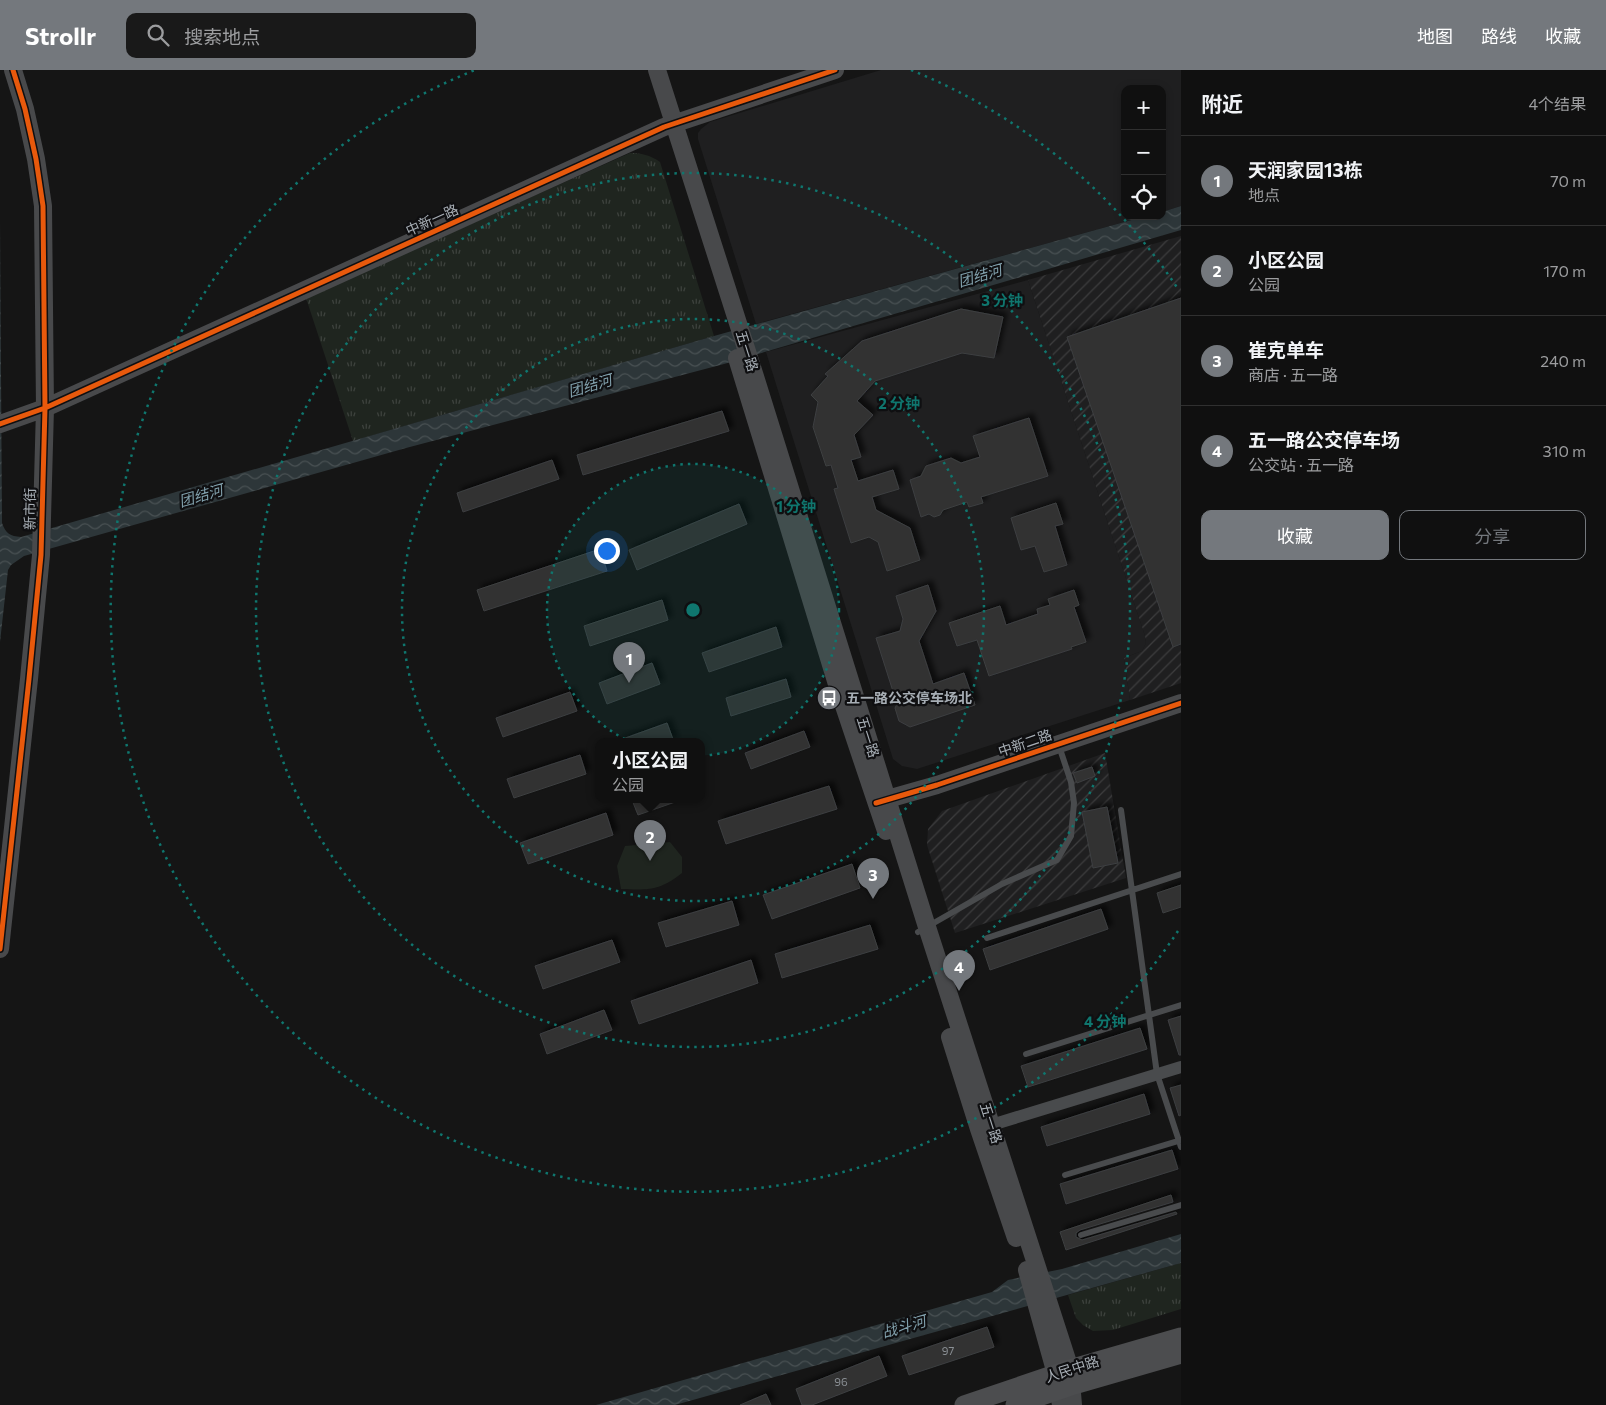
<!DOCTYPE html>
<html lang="zh">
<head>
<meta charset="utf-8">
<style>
	:root { --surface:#101010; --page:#191919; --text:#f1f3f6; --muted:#9c9d9f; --line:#303030; --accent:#74787d }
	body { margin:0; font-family:Commissioner,"Noto Sans SC",sans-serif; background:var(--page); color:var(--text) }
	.controls { position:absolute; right:15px; top:15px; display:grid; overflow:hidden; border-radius:10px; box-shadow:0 2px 8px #0003 }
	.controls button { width:45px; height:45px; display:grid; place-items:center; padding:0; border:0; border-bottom:1px solid var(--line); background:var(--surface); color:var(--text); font:25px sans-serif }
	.you { position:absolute; left:606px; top:480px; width:18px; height:18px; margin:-12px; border:4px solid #fff; border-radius:50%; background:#1a73e8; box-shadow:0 0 0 8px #1a73e833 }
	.badge { display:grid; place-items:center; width:32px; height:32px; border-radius:50%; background:var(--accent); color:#fff; font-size:16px; font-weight:700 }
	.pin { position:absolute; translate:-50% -41px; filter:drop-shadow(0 1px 2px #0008) }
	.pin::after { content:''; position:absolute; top:26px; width:18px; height:15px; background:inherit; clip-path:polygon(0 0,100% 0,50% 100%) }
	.popup { position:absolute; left:595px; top:668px; width:110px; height:65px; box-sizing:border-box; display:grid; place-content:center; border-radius:10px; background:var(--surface); filter:drop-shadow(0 1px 4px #0005); font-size:16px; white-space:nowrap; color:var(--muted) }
	.popup b { font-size:19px; color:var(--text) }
	.popup::after { content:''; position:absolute; left:50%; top:100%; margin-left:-10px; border:10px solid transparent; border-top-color:var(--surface) }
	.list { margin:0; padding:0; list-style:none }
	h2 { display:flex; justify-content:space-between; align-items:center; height:65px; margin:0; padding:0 20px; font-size:21px }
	h2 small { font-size:16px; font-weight:400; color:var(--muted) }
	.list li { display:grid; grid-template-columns:32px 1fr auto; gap:15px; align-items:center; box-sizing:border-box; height:90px; padding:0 20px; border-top:1px solid var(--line) }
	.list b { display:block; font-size:19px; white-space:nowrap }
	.list p { margin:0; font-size:16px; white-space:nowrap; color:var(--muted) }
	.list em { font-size:16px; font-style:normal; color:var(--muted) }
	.actions { display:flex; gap:10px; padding:15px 20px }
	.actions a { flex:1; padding:11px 0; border:1px solid var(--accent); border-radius:10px; text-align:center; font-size:18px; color:var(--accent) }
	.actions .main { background:var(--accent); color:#fff }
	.icon { flex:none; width:28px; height:28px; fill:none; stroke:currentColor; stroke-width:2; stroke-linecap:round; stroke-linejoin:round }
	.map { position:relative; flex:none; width:1181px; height:1335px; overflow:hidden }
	header { display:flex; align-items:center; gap:30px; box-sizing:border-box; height:70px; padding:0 25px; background:var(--accent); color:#fff }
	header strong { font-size:24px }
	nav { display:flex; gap:28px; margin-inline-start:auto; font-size:18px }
	.search { width:350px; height:45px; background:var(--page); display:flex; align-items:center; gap:12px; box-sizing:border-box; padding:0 18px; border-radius:10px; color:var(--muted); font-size:19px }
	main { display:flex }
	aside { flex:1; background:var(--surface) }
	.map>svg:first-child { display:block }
</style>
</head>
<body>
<header>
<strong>Strollr</strong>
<div class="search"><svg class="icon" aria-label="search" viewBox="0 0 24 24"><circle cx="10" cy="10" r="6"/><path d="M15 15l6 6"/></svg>搜索地点</div>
<nav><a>地图</a><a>路线</a><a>收藏</a></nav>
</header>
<main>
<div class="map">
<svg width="1181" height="1335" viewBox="0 0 1181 1335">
	<defs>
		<pattern id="industrial-furrows" width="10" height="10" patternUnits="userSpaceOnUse" patternTransform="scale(1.25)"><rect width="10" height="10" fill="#1f1f20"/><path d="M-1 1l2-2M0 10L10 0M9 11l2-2" fill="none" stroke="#3d3d3e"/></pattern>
		<pattern id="grass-tufts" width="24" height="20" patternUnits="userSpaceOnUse" patternTransform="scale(1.25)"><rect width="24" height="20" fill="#1f251f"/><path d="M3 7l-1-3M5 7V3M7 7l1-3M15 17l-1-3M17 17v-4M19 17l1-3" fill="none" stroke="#3d423d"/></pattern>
		<pattern id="water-waves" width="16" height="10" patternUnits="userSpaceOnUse" patternTransform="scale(1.25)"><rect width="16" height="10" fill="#2d3639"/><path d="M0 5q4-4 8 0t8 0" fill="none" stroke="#495153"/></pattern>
		<filter id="shadow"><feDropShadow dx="4.5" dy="-4.5" stdDeviation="2.5" flood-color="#0009"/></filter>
	</defs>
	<rect width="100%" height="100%" fill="#151515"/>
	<path fill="#1f1f20" d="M881,0H1181V136L1162,142V19H1125V146H1146L756,254L698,69V63L701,59L710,52Z
		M1028,210L1145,566L1146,573L1142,581L1124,588L1130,630L917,699L902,696L893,689L766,282Z"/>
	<path fill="url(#industrial-furrows)" d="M1181,166V613L1130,630L1124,588L1142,581L1146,573L1145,566L1028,210Z
		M1105,683L1126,808L955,863L927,775L928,759L942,741Z"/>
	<path fill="url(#grass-tufts)" d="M630,83C641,83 650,85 660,92L714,266L353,371L306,228Z
		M1181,1193V1239L1113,1260L1093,1261L1083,1255L1076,1248L1068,1225Z"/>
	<path fill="#1f251f" d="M670,772L682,787V803C659,821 649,820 621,819L617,796L625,776Z"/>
	<path fill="url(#water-waves)" d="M1181,136V160L724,294L406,378L24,486L11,495L8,500L0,572V152L2,453C6,464 10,466 21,467L714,266L1146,146H1162V142Z
		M1181,1164V1193L675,1335H596L992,1222L1008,1210L1062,1199Z"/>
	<path fill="#313132" stroke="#3d3f41" filter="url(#shadow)" d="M1181,228V574L1173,577L1067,267Z
		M961,239L1003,247L994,288L962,283L875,311L857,331L873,345L854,365L861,387L851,390L858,411L893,400L899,419L872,427L876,440L910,458L920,490L887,501L878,472L869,467L851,473L834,419L838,418L831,395L826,396L813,357L818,332L811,325L828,306L825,304L862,271Z
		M722,341L729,361L583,405L577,385Z
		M1029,348L1048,406L981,427L983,433L969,437L967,432L943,440L940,445L934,447L929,444L921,447L910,410L921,406L926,396L951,388L961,393L980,387L973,366Z
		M552,390L559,409L463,442L457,423Z
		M1056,433L1063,454L1055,456L1067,495L1044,502L1035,476L1021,480L1011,448Z
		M739,434L747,454L637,500L629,480Z
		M600,479L607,501L484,541L477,520Z
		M928,515L936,541L919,571L933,614L964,603L975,635L910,657L899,651L895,638L897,634L876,568L900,561L903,549L896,526Z
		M1074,520L1079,535L1074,537L1086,572L1071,577L1072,579L989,606L977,570L957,576L949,553L1000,536L1006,555L1038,544L1037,539L1050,535L1048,529Z
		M662,530L668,550L590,576L584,556Z
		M776,557L782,577L709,602L702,583Z
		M652,593L660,614L607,634L599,613Z
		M786,609L791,627L731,646L726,628Z
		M570,622L577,641L503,667L496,648Z
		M667,653L674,672H617V671Z
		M804,661L810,677L751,699L745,683Z
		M580,685L586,704L514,728L507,709Z
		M1092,697L1095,706L1077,713L1073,703Z
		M829,716L837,739L726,774L718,751Z
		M632,730H678V731L638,745Z
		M1107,737L1118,793L1093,798L1082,742Z
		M606,743L613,765L528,794L520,773Z
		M852,794L860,818L772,849L763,825Z
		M1181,815V837L1163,843L1157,823Z
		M732,831L739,855L666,877L658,853Z
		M1101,839L1108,859L990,900L983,879Z
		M870,855L878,879L782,908L775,884Z
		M612,870L620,892L543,919L535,896Z
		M751,890L758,913L639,954L631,931Z
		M604,940L612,960L547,984L540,964Z
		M1181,946V985H1179L1168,950Z
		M1140,958L1147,979L1028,1017L1021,996Z
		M1181,1015V1045L1179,1046L1170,1018Z
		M1144,1024L1150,1044L1047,1076L1041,1057Z
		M1172,1080L1178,1099L1066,1134L1060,1114Z
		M1171,1125L1173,1132L1080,1160L1076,1163V1167L1082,1170L1176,1142L1177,1144L1066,1180L1060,1162Z
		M987,1257L994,1277L909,1305L902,1286Z
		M879,1286L887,1306L812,1335H802L796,1319Z
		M766,1324L771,1335H740Z"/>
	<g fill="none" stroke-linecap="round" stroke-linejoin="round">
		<path stroke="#494b4d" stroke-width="6" d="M1121,740L1157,1004L1181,1077
			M918,862L1002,814L1057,790L1071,766L1074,733L1071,712L1059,676
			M987,868L1181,804
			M1026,984L1181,935
			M1065,1105L1181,1070
			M1081,1165L1181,1135"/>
		<path stroke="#494b4d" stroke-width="12" d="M985,1057L1181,997"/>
		<path stroke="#48494b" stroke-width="18" d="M657,0L752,297L927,857L1070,1299L1073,1335
			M737,288L840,624L886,761
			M0,354L45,338L664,57L835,0
			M877,732L937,715L1181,633
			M0,879L29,609L41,485L45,338L43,136L36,89L25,39L13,0
			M950,967L979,1059L1016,1168
			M1027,1200L1056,1304L1061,1335"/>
		<path stroke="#4c4d4f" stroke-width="19" d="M964,1335L1070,1299L1181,1267
			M1015,1335L1071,1316L1181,1284"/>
		<g stroke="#0f0f11" stroke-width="8">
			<path id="cycleway" d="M0,354L45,338L664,57L835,0
				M876,733L937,715L1181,633
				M0,879L29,609L41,485L45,338L43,136L36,89L25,39L13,0"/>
		</g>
		<use href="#cycleway" stroke="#e8590c" stroke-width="5"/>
	</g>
	<circle cx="693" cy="540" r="146" fill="#0f766e" fill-opacity=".12"/>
	<g fill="none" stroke="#0f766e" stroke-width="2.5" stroke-dasharray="2.5 5">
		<circle cx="693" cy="540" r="146"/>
		<circle cx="693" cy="540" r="291"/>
		<circle cx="693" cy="540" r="437"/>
		<path d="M1178 861A582 582 0 1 1 475 0M911 0A582 582 0 0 1 1178 219"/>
	</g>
	<defs>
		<g id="bus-disc" transform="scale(1.25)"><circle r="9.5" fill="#74787d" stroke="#0f0f11"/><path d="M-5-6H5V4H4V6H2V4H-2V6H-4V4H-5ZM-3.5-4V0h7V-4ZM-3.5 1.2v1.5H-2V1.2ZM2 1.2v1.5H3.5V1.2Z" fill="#fff"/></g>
	</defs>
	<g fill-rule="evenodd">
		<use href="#bus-disc" x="829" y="628"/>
	</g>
	<g text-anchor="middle" stroke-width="4.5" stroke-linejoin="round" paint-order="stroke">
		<g font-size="11" fill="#8a8f94">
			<text x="948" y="1285">97</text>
			<text x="841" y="1316">96</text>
		</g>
		<g font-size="14" fill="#a7aeb5" stroke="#0f0f11">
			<text transform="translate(432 150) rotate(-24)" y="5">中新一路</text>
			<text transform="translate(747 281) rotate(72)" y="5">五一路</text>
			<text transform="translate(30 439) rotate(-89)" y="5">新市街</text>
			<text transform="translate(868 667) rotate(72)" y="5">五一路</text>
			<text transform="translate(1025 673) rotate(-19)" y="5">中新二路</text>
			<text transform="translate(991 1053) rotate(72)" y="5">五一路</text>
			<text transform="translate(1072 1299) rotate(-18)" y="5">人民中路</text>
		</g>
		<g font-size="14" font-weight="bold" fill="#a7aeb5" stroke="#0f0f11" text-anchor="start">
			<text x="846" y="633">五一路公交停车场北</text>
		</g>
		<g font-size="15" font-style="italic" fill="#81a0ac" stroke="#0f0f11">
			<text transform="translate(980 206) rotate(-16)" y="5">团结河</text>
			<text transform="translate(590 316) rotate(-16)" y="5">团结河</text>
			<text transform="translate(201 426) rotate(-16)" y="5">团结河</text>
			<text transform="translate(904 1257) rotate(-16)" y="5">战斗河</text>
		</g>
	</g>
	<circle cx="693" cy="540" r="8" fill="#0f766e" stroke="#0f0f11" stroke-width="2.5"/>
	<g font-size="15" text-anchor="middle" font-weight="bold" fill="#0f766e" stroke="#0f0f11" stroke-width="4.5" stroke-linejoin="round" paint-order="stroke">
		<text x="1002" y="236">3 分钟</text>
		<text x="899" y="339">2 分钟</text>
		<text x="796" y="442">1 分钟</text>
		<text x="1105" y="957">4 分钟</text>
	</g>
</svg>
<div class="controls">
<button>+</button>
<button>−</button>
<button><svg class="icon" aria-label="locate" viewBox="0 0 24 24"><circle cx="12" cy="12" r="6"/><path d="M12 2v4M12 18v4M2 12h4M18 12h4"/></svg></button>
</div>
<div class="you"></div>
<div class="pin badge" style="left:629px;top:613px">1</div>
<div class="pin badge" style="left:650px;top:791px">2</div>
<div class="popup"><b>小区公园</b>公园</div>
<div class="pin badge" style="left:873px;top:829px">3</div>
<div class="pin badge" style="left:959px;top:921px">4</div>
</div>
<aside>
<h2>附近<small>4个结果</small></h2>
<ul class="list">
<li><span class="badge">1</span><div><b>天润家园13栋</b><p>地点</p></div><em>70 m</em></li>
<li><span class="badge">2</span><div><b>小区公园</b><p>公园</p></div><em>170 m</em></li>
<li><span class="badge">3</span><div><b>崔克单车</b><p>商店 · 五一路</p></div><em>240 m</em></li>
<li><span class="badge">4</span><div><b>五一路公交停车场</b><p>公交站 · 五一路</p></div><em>310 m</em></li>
</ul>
<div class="actions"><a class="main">收藏</a><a>分享</a></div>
</aside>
</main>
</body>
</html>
